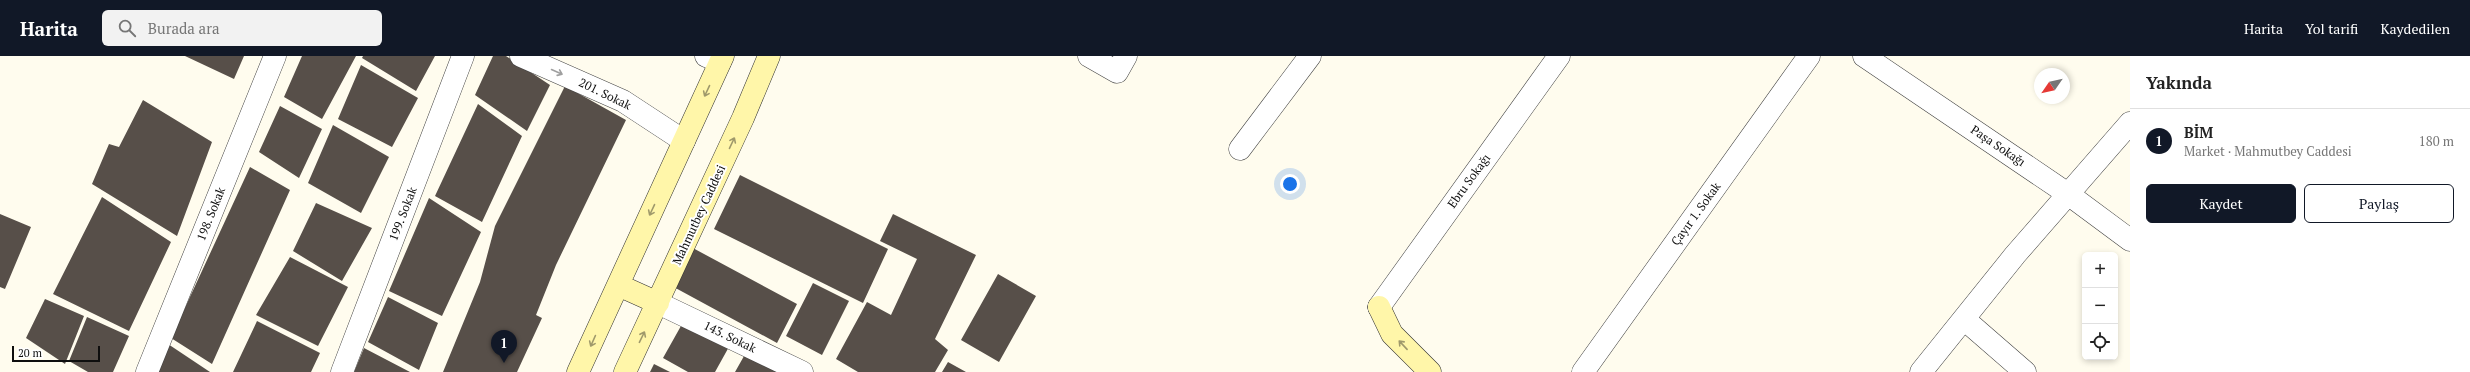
<!DOCTYPE html>
<html lang="tr">
<head>
<meta charset="utf-8">
<style>
	:root { --surface:#fff; --page:#f2f2f2; --text:#222; --muted:#767676; --line:#e0e0e0; --accent:#111827 }
	body { margin:0; font-family:"PT Serif",serif; background:var(--page); color:var(--text) }
	.controls { position:absolute; right:12px; bottom:12px; display:grid; overflow:hidden; border-radius:6px; box-shadow:0 2px 6px #0003 }
	.controls button { width:36px; height:36px; display:grid; place-items:center; padding:0; border:0; border-bottom:1px solid var(--line); background:var(--surface); color:var(--text); font:20px sans-serif }
	.compass { position:absolute; left:2034px; top:12px; width:36px; height:36px; border-radius:50%; background:var(--surface); box-shadow:0 2px 6px #0003; rotate:236deg }
	.scale { position:absolute; left:12px; bottom:10px; width:88px; box-sizing:border-box; padding-left:4px; border:2px solid #0e0e0e; border-top:0; font-size:11px; line-height:14px; white-space:nowrap; color:#0e0e0e; -webkit-text-stroke:3px #fff; paint-order:stroke }
	.you { position:absolute; left:1290px; top:128px; width:14px; height:14px; margin:-10px; border:3px solid #fff; border-radius:50%; background:#1a73e8; box-shadow:0 0 0 6px #1a73e833 }
	.badge { display:grid; place-items:center; width:26px; height:26px; border-radius:50%; background:var(--accent); color:#fff; font-size:13px; font-weight:700 }
	.pin { position:absolute; translate:-50% -33px; filter:drop-shadow(0 1px 2px #0008) }
	.pin::after { content:''; position:absolute; top:21px; width:14px; height:12px; background:inherit; clip-path:polygon(0 0,100% 0,50% 100%) }
	.list { margin:0; padding:0; list-style:none }
	h2 { display:flex; justify-content:space-between; align-items:center; height:52px; margin:0; padding:0 16px; font-size:17px }
	h2 small { font-size:13px; font-weight:400; color:var(--muted) }
	.list li { display:grid; grid-template-columns:26px 1fr auto; gap:12px; align-items:center; box-sizing:border-box; height:64px; padding:0 16px; border-top:1px solid var(--line) }
	.list b { display:block; font-size:15px; white-space:nowrap }
	.list p { margin:0; font-size:13px; white-space:nowrap; color:var(--muted) }
	.list em { font-size:13px; font-style:normal; color:var(--muted) }
	.actions { display:flex; gap:8px; padding:12px 16px }
	.actions a { flex:1; padding:9px 0; border:1px solid var(--accent); border-radius:6px; text-align:center; font-size:14px; color:var(--accent) }
	.actions .main { background:var(--accent); color:#fff }
	.icon { flex:none; width:22px; height:22px; fill:none; stroke:currentColor; stroke-width:2; stroke-linecap:round; stroke-linejoin:round }
	.map { position:relative; flex:none; width:2130px; height:316px; overflow:hidden }
	header { display:flex; align-items:center; gap:24px; box-sizing:border-box; height:56px; padding:0 20px; background:var(--accent); color:#fff }
	header strong { font-size:19px }
	nav { display:flex; gap:22px; margin-inline-start:auto; font-size:14px }
	.search { width:280px; height:36px; background:var(--page); display:flex; align-items:center; gap:10px; box-sizing:border-box; padding:0 14px; border-radius:6px; color:var(--muted); font-size:15px }
	main { display:flex }
	aside { flex:1; background:var(--surface) }
	.map>svg:first-child { display:block }
</style>
</head>
<body>
<header>
<strong>Harita</strong>
<div class="search"><svg class="icon" aria-label="search" viewBox="0 0 24 24"><circle cx="10" cy="10" r="6"/><path d="M15 15l6 6"/></svg>Burada ara</div>
<nav><a>Harita</a><a>Yol tarifi</a><a>Kaydedilen</a></nav>
</header>
<main>
<div class="map">
<svg width="2130" height="316" viewBox="0 0 2130 316">
	<rect width="100%" height="100%" fill="#fffcee"/>
	<path fill="#574f49" d="M185,0H244L234,23Z
		M302,0H356L322,63L284,41Z
		M363,0H435L416,35L362,2Z
		M493,0H506L550,29L527,75L475,39Z
		M361,9L418,42L392,91L338,63Z
		M565,30L626,64L556,209L536,259L542,262L517,316H443L480,226L495,170Z
		M143,44L212,86L177,180L92,128L109,88L119,91Z
		M478,48L522,80L482,166L435,140Z
		M280,50L322,73L299,122L259,96Z
		M333,69L389,101L361,157L308,127Z
		M250,111L290,134L212,308L171,282Z
		M740,119L888,193L863,247L714,173Z
		M102,141L171,186L129,275L53,238Z
		M429,142L481,176L442,260L389,235Z
		M316,147L372,172L342,225L293,195Z
		M0,158L31,171L5,233L0,231Z
		M893,158L976,199L935,283L948,294L935,316H858L836,303L867,246L891,259L917,203L880,185Z
		M691,191L797,248L777,287L670,229Z
		M290,201L348,231L318,290L256,259Z
		M998,218L1036,240L999,306L961,284Z
		M813,227L849,245L822,299L786,280Z
		M388,241L438,267L419,314L368,286Z
		M45,243L84,260L65,308L26,282Z
		M87,261L129,280L113,316H88L69,305Z
		M686,261L730,289L715,316H688L663,302Z
		M257,265L320,297L311,316H233Z
		M168,288L210,316H156Z
		M364,292L410,316H354Z
		M748,293L784,316H735Z
		M948,306L966,316H942Z
		M654,308L670,316H650Z"/>
	<g fill="none" stroke-linecap="round" stroke-linejoin="round">
		<g stroke="#414141" stroke-width="23">
			<path id="minor" d="M1089,0L1117,16L1126,0
				M1864,0L2068,138L2130,184
				M1240,93L1310,0
				M658,247L802,316
				M1379,251L1559,0
				M1964,263L2025,316
				M147,316L275,0
				M342,316L463,0
				M1583,316L1809,0
				M1921,316L2015,199L2130,67"/>
		</g>
		<g stroke="#414141" stroke-width="23">
			<path id="tertiary" d="M521,0L623,45L684,85
				M706,0L720,6"/>
		</g>
		<g stroke="#303030" stroke-width="23">
			<path id="secondary" d="M618,229L658,247
				M1379,251L1392,278L1430,316
				M578,316L723,0
				M625,316L743,62L769,0"/>
		</g>
		<use href="#minor" stroke="#fff" stroke-width="22"/>
		<use href="#tertiary" stroke="#fff" stroke-width="22"/>
		<use href="#secondary" stroke="#fff6a9" stroke-width="22"/>
	</g>
	<defs><path id="oneway-shaft" d="M-6 0H5M1.5-3L5.5 0L1.5 3" fill="none" stroke-width="1.6" stroke-linecap="round" stroke-linejoin="round"/></defs>
	<use stroke="#9f9f9f" href="#oneway-shaft" transform="translate(557 16) rotate(24)"/>
	<g stroke="#9f996b">
		<use href="#oneway-shaft" transform="translate(707 35) rotate(115)"/>
		<use href="#oneway-shaft" transform="translate(732 87) rotate(-65)"/>
		<use href="#oneway-shaft" transform="translate(652 154) rotate(115)"/>
		<use href="#oneway-shaft" transform="translate(642 281) rotate(-64)"/>
		<use href="#oneway-shaft" transform="translate(593 285) rotate(114)"/>
		<use href="#oneway-shaft" transform="translate(1403 289) rotate(-133)"/>
	</g>
	<g text-anchor="middle" stroke-width="4" stroke-linejoin="round" paint-order="stroke">
		<g font-size="12" fill="#0e0e0e" stroke="#fff">
			<text transform="translate(605 38) rotate(26)" y="4">201. Sokak</text>
			<text transform="translate(1998 90) rotate(34)" y="4">Paşa Sokağı</text>
			<text transform="translate(1469 125) rotate(-54)" y="4">Ebru Sokağı</text>
			<text transform="translate(211 158) rotate(-68)" y="4">198. Sokak</text>
			<text transform="translate(403 158) rotate(-69)" y="4">199. Sokak</text>
			<text transform="translate(1696 158) rotate(-54)" y="4">Çayır 1. Sokak</text>
			<text transform="translate(699 159) rotate(-65)" y="4">Mahmutbey Caddesi</text>
			<text transform="translate(730 281) rotate(26)" y="4">143. Sokak</text>
		</g>
	</g>
</svg>
<div class="controls">
<button>+</button>
<button>−</button>
<button><svg class="icon" aria-label="locate" viewBox="0 0 24 24"><circle cx="12" cy="12" r="6"/><path d="M12 2v4M12 18v4M2 12h4M18 12h4"/></svg></button>
</div>
<svg class="compass" viewBox="-18 -18 36 36"><path d="M0-13l5 13h-10z" fill="#e53935"/><path d="M0 13l5-13h-10z" fill="#767676"/></svg>
<div class="scale">20 m</div>
<div class="you"></div>
<div class="pin badge" style="left:504px;top:307px">1</div>
</div>
<aside>
<h2>Yakında<small></small></h2>
<ul class="list">
<li><span class="badge">1</span><div><b>BİM</b><p>Market · Mahmutbey Caddesi</p></div><em>180 m</em></li>
</ul>
<div class="actions"><a class="main">Kaydet</a><a>Paylaş</a></div>
</aside>
</main>
</body>
</html>
